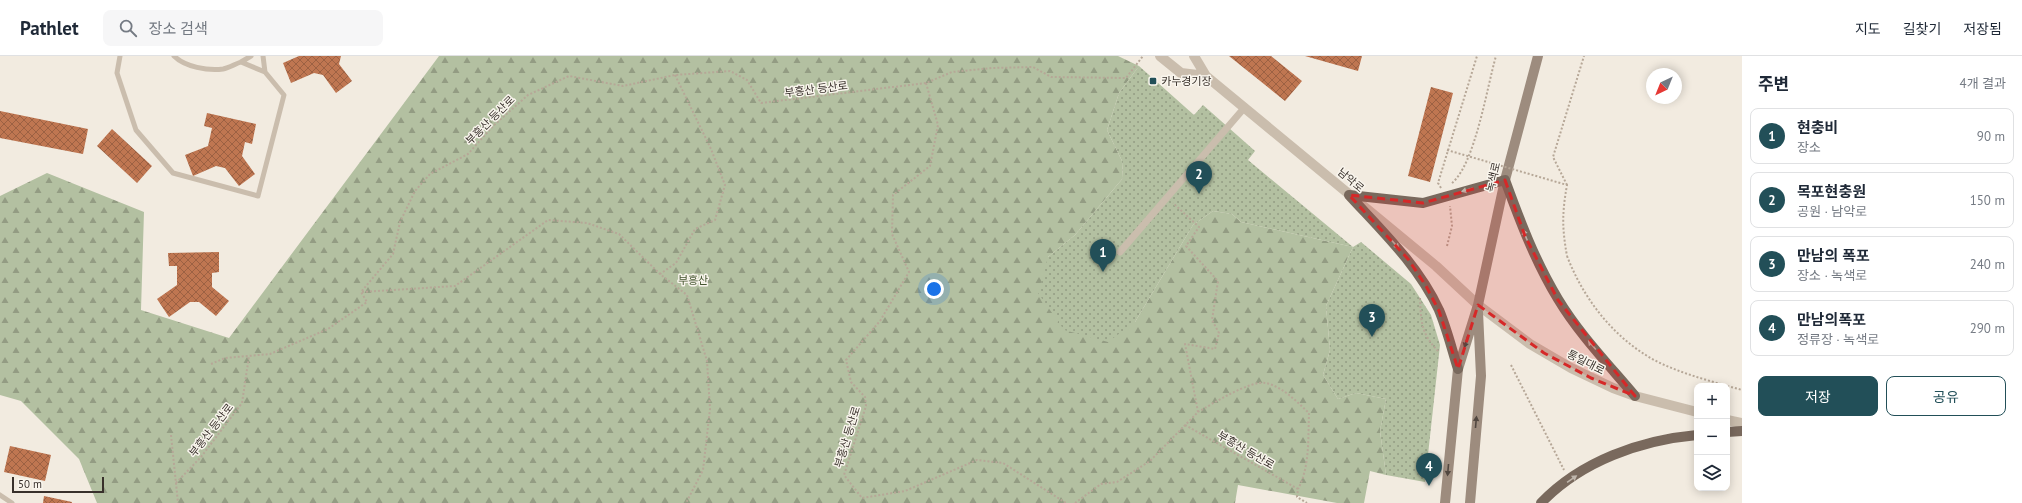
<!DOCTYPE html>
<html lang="ko">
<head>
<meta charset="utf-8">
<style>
	:root { --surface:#fff; --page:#f6f6f7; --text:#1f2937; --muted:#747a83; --line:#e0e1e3; --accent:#224f58 }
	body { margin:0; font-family:"PT Sans","Noto Sans KR",sans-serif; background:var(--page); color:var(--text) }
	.controls { position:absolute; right:12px; bottom:12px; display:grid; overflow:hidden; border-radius:8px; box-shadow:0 2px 10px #0003 }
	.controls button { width:36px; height:36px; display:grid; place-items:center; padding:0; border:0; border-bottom:1px solid var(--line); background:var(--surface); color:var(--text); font:20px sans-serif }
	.compass { position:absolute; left:1646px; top:12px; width:36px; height:36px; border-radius:50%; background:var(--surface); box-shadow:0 2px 10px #0003; rotate:223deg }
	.scale { position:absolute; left:12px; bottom:10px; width:92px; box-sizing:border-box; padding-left:4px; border:2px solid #38302b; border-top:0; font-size:11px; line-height:14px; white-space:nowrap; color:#38302b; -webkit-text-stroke:3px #f9f5ed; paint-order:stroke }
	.you { position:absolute; left:934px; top:233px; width:14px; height:14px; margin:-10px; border:3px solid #fff; border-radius:50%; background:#1a73e8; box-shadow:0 0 0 6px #1a73e833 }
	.badge { display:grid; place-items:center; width:26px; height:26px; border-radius:50%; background:var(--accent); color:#fff; font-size:13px; font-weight:700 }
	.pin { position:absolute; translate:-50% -33px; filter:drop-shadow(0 1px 2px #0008) }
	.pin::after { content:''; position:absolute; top:21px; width:14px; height:12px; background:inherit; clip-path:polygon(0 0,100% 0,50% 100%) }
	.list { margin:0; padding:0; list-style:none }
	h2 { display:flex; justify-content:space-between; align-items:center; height:52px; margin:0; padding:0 16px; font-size:17px }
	h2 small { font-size:13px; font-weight:400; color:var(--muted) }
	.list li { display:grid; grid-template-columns:26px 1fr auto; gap:12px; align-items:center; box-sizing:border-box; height:56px; margin:0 8px 8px; padding:0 8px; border:1px solid var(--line); border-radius:8px }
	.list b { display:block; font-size:15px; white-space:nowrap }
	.list p { margin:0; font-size:13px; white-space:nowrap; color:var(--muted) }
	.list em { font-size:13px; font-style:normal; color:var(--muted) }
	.actions { display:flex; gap:8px; padding:12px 16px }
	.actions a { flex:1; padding:9px 0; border:1px solid var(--accent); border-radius:8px; text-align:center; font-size:14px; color:var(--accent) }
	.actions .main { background:var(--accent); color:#fff }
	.icon { flex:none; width:22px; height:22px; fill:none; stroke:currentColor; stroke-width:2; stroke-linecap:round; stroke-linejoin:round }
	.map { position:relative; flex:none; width:1742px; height:447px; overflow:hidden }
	header { display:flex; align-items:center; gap:24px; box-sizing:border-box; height:56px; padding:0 20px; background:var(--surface); border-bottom:1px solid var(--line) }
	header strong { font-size:19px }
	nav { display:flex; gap:22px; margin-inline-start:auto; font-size:14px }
	.search { width:280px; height:36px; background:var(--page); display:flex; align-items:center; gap:10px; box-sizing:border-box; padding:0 14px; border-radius:8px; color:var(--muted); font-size:15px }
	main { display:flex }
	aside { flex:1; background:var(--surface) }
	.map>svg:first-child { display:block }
</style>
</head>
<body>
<header>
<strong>Pathlet</strong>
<div class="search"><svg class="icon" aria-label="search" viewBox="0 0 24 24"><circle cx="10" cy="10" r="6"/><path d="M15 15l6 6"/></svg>장소 검색</div>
<nav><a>지도</a><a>길찾기</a><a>저장됨</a></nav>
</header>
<main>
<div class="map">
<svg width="1742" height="447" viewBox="0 0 1742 447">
	<defs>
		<pattern id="forest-firs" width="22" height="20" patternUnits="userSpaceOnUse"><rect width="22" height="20" fill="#b3c0a1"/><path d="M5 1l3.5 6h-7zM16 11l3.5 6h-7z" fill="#939c83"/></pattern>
		<pattern id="park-dots" width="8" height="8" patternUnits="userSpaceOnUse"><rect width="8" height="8" fill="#b3c0a1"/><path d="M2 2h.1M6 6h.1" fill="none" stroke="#939c83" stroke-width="1.8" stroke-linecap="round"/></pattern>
		<pattern id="building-cross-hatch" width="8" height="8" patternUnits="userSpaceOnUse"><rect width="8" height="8" fill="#bf7651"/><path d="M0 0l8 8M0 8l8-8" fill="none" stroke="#9c6143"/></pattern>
	</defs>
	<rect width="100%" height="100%" fill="#f2ebe0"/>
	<path fill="url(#forest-firs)" d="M439,0H1118L1139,10L1119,37L1107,74L1122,105L1123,122L1075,179L1048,201L1135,266L1193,169L1213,155L1232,158L1241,166L1353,191L1326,250L1330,294L1323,319L1338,343L1356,337L1386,343L1380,375L1386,419L1370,415L1364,447H1337L1238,429L1235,447H97L79,403L21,345L0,339V140L47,117L144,156L141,254L229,282Z"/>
	<path fill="url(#park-dots)" d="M1139,10L1194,59L1203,49L1255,95L1248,104L1353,191L1361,186L1411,228L1431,259L1440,289L1425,426L1386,419L1380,375L1386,343L1356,337L1338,343L1323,319L1330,294L1326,250L1353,191L1241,166L1232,158L1213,155L1193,169L1135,266L1108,286L1064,274L1038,237L1048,201L1075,179L1123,122L1122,105L1107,74L1119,37Z"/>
	<path fill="url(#building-cross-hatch)" d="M299,0H341L339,8L352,25L336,37L323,19L314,17L291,27L283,7Z
		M1229,0H1271L1302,25L1285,45Z
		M1305,0H1362L1358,15Z
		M1431,31L1453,37L1430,126L1408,120Z
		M0,55L88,73L83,98L0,82Z
		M207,57L256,68L252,88L245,86L242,100L255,118L239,130L225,112L216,110L193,120L185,99L208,90L212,72L204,70Z
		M112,73L152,110L137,127L97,90Z
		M219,196V216L212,217V231L229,245L216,260L199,246H190L169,261L157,243L177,229V210H169L168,197Z
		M10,390L51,399L45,425L4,416Z
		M44,440L72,446V447H43Z"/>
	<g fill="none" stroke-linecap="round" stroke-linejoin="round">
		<path stroke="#b6a797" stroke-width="2" stroke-dasharray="2 2" stroke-linecap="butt" d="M675,19L711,93L725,129L715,164L695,173L676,207L660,218L687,239L707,305L710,353L703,414L686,447
			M926,27L938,69L930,110L893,139L892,178L909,216L880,265L846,304L851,326L865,341L866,350L844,419L862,442L905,435L977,404L1003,407L1066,447
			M1452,127C1475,108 1487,31 1496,0
			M1567,129L1553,101L1584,0
			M1441,132L1438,127L1477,0
			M1447,190L1452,170L1450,150
			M1567,200C1584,244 1615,284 1658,306C1685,319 1714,326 1742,334
			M362,236L455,230L548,164L587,167L619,178L660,218
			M1420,242C1421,266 1421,278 1439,296
			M211,308L225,302L270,298L328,273L367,246L361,236L393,198L400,166L415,135L430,118L468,98L493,70L528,39L569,20L623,30L675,19L730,15L747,24L761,47L926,27L952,16L992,12L1033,11L1051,21L1126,22L1143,0
			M1511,309L1564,414
			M1198,356C1212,348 1250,324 1266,327C1283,331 1296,345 1309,357C1308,381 1310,411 1298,433
			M1185,369L1298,433L1297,441L1307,447
			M171,379L178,447
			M176,427L201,401L242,347L249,300
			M1075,447L1101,428L1117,426L1150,405L1198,356L1185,288L1215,293L1219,277L1212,264L1218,225L1186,190L1199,171L1173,147"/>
		<path stroke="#cabdad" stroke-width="5" d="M120,0L117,17L136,74L173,117L258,140L284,39L265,16L263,0
			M174,0C185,11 208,15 223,13C229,12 235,8 241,6L265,16
			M241,6L251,0
			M0,439L12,447"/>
		<path stroke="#cabdad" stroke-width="7" d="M1120,196L1245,51"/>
		<path stroke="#cabdad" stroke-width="10" d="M1160,0L1181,17L1206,20
			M1194,0L1206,20L1436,210L1478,249L1530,288L1571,312L1613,332L1635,340L1697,356
			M1727,364L1742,367"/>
		<path stroke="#9d8c7e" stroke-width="10" d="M1445,447L1458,313L1478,249L1505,124L1538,0
			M1470,447L1481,320L1478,256"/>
		<path stroke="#79695d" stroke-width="10" d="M1349,139L1423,147L1505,124C1520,165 1535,205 1558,243C1579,278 1609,309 1635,340
			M1349,139C1382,175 1418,209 1439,254C1447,273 1452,294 1458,313
			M1727,376L1742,375
			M1541,447C1581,405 1641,384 1697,379"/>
		<path stroke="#b6a797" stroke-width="2" stroke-dasharray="2 2" stroke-linecap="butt" d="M1447,94L1567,129C1562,157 1562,172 1567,200"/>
	</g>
	<defs><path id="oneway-solid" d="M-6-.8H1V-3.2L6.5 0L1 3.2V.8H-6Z"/></defs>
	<g fill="#bfb6ac">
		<use href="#oneway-solid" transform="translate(1467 134) rotate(164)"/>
		<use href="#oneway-solid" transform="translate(1525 179) rotate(-112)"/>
		<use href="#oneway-solid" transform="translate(1395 188) rotate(48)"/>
		<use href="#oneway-solid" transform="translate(1592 289) rotate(-130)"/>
		<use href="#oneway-solid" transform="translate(1572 423) rotate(-35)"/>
	</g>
	<g fill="#514740">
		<use href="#oneway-solid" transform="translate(1466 286) rotate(107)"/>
		<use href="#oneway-solid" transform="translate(1476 366) rotate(-85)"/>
		<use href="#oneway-solid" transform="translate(1448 414) rotate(95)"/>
	</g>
	<path fill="#d62828" fill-opacity="0.2" stroke="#d62828" stroke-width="3" stroke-dasharray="8 5" stroke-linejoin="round" d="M1505,124L1525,180L1558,244L1635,340L1591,322L1544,297L1478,249L1458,313L1439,255L1426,230L1408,203L1349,139L1423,147Z"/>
	<rect fill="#224f58" stroke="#f9f5ed" stroke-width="1.5" x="1149" y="21" width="8" height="8" rx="2"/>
	<g text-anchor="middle" stroke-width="3" stroke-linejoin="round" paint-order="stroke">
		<g font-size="11" fill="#38302b" stroke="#f9f5ed" text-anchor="start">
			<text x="1161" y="29">카누경기장</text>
		</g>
		<g font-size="11" fill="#38302b" stroke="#f9f5ed">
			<text transform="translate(816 33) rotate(-7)" y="4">부흥산 등산로</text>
			<text transform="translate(490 64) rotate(-45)" y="4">부흥산 등산로</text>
			<text transform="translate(1493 121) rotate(-77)" y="4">녹색로</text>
			<text transform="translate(1351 124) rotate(40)" y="4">남악로</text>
			<text transform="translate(1586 306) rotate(27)" y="4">통일대로</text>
			<text transform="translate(211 374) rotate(-52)" y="4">부흥산 등산로</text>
			<text transform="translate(847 381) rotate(-73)" y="4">부흥산 등산로</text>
			<text transform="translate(1246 394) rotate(30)" y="4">부흥산 등산로</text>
		</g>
		<g font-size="11" fill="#445530" stroke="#f9f5ed">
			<text x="693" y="228">부흥산</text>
		</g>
	</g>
</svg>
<div class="controls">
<button>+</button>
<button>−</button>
<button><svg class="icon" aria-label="layers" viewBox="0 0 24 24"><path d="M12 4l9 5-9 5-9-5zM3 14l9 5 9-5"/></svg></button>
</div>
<svg class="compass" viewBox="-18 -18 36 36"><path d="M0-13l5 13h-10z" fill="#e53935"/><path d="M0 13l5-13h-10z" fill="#747a83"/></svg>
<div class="scale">50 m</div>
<div class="you"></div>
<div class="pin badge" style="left:1103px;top:216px">1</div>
<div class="pin badge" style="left:1199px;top:138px">2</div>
<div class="pin badge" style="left:1372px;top:281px">3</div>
<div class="pin badge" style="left:1429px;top:430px">4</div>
</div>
<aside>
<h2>주변<small>4개 결과</small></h2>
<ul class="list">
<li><span class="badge">1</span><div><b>현충비</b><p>장소</p></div><em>90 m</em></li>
<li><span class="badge">2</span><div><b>목포현충원</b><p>공원 · 남악로</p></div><em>150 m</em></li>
<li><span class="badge">3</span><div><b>만남의 폭포</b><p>장소 · 녹색로</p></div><em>240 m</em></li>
<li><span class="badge">4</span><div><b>만남의폭포</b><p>정류장 · 녹색로</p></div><em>290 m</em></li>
</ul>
<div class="actions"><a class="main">저장</a><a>공유</a></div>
</aside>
</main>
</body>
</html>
